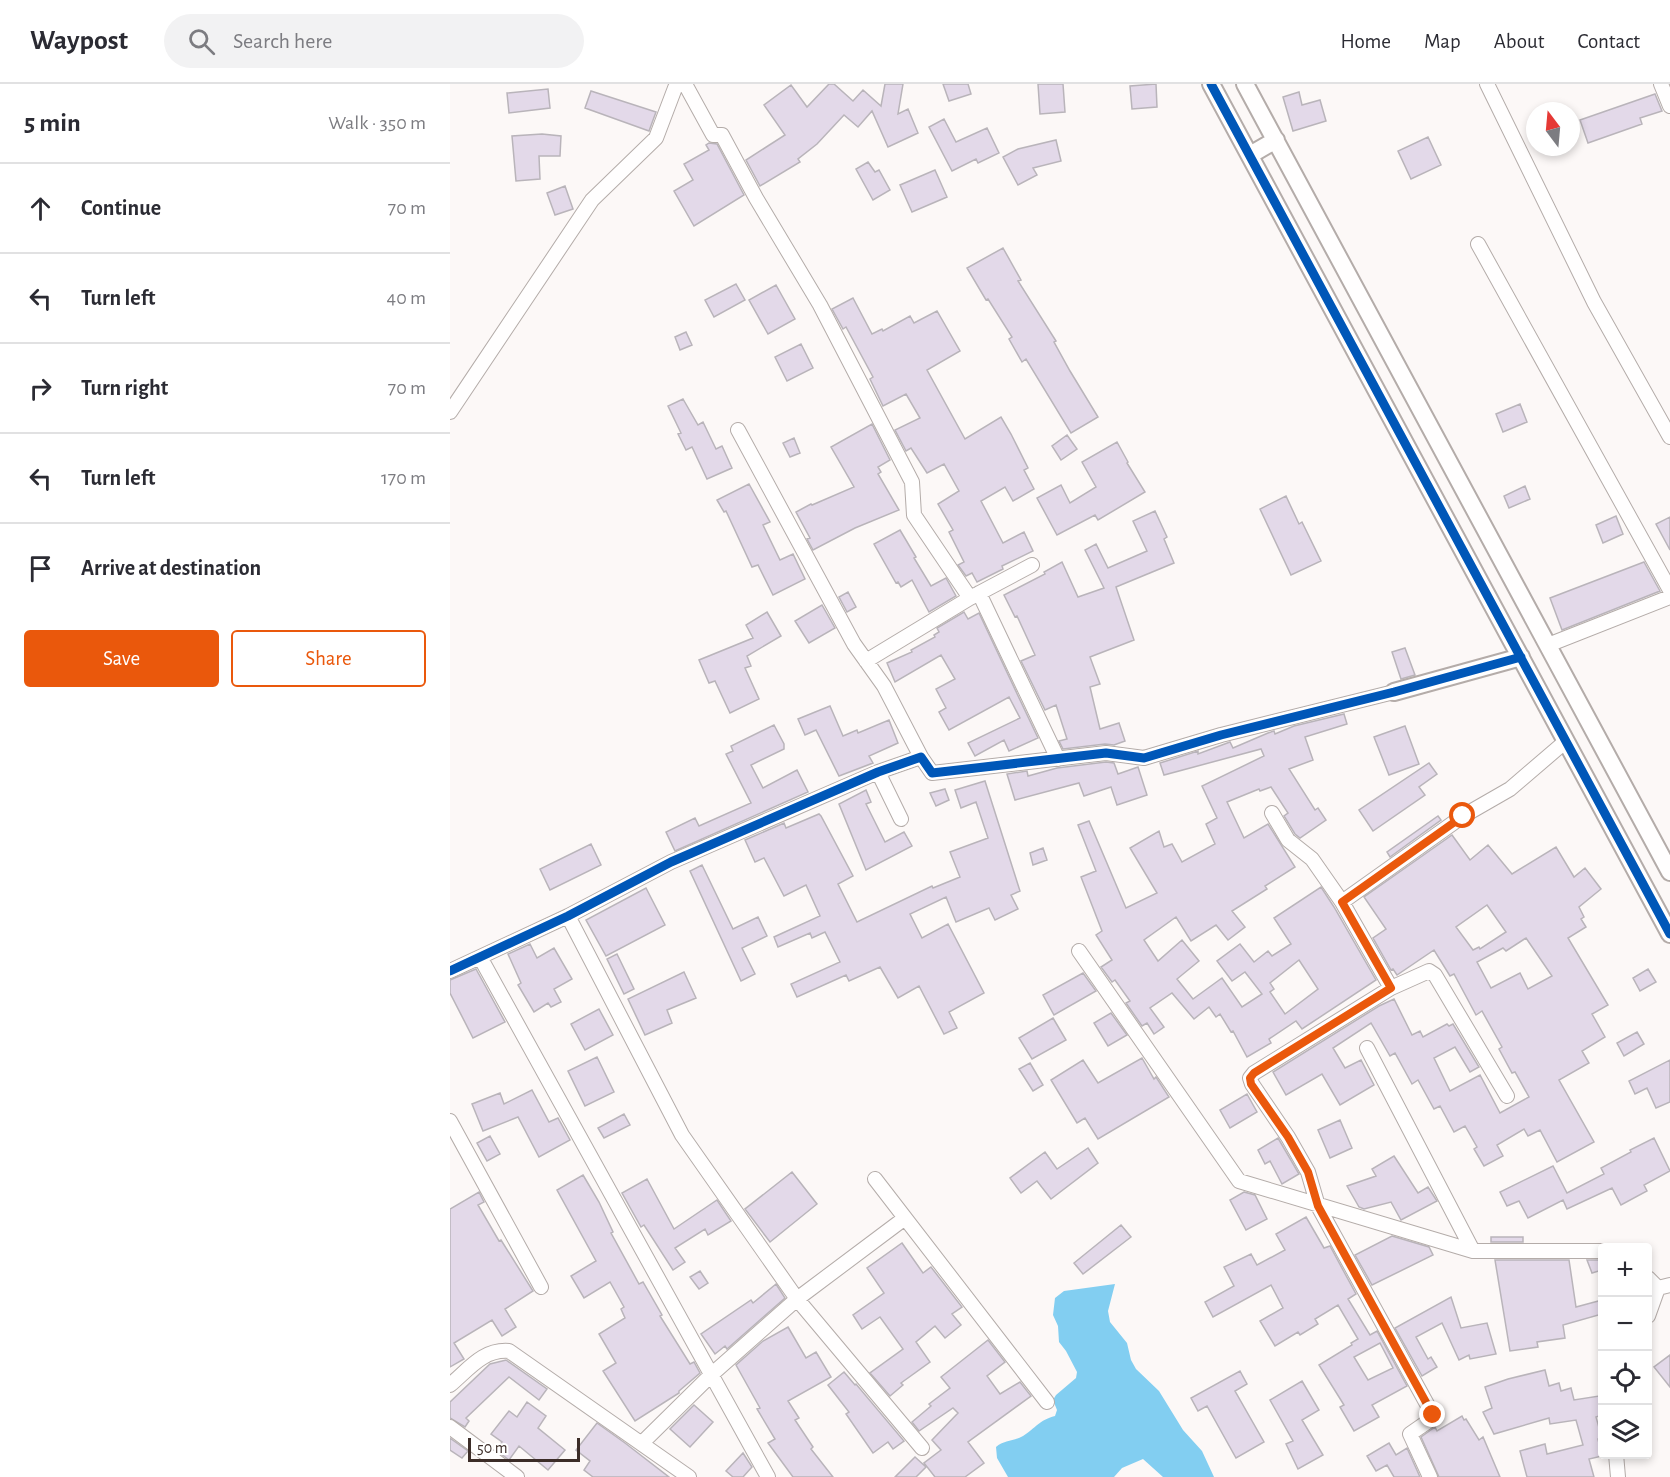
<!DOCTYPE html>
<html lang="en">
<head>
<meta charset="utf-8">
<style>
	:root { --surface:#fff; --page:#f2f2f3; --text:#2b2b33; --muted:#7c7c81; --line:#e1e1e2; --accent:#ea580c }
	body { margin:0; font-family:"Alegreya Sans",sans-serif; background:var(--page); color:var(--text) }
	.controls { position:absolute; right:18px; bottom:18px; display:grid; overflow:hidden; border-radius:6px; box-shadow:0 3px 9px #0003 }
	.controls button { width:54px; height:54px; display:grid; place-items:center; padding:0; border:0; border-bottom:2px solid var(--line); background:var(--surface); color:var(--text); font:30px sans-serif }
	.compass { position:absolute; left:1076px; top:18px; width:54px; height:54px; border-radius:50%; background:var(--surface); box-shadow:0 3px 9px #0003; rotate:344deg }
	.scale { position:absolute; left:18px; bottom:15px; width:112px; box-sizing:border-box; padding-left:6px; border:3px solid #3c2d28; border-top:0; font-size:16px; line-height:21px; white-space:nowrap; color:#3c2d28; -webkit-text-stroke:4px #fff; paint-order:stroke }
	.stop { position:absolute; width:18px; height:18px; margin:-14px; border:4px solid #ea580c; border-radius:50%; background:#fff }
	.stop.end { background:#ea580c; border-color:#fff; box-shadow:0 2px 6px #0008 }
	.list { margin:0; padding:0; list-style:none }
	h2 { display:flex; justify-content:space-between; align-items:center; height:78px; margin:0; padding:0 24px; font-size:26px }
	h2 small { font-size:20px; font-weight:400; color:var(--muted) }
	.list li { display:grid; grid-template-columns:39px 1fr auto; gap:18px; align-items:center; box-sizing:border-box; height:90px; padding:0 24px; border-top:2px solid var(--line) }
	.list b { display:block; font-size:22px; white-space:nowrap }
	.list em { font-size:20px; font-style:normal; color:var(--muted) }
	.actions { display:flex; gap:12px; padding:18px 24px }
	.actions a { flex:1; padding:14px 0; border:2px solid var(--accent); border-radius:6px; text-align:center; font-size:21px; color:var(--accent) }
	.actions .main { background:var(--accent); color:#fff }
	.icon { flex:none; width:33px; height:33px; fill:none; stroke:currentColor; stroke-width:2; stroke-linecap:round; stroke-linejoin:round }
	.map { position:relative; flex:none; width:1220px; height:1393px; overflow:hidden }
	header { display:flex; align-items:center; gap:36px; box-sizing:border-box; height:84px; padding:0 30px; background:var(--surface); border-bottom:2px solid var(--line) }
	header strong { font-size:28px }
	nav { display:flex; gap:33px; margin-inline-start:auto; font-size:21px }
	.search { width:420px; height:54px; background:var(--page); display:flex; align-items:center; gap:15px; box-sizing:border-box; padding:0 21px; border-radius:33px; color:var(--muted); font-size:22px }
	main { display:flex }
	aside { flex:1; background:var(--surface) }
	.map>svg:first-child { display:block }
</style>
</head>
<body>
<header>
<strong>Waypost</strong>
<div class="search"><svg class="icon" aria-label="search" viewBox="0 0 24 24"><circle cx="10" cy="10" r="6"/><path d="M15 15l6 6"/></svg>Search here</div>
<nav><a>Home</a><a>Map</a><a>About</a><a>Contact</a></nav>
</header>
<main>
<aside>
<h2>5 min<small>Walk · 350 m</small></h2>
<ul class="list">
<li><svg class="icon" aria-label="ahead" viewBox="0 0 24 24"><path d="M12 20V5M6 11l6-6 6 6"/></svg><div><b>Continue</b></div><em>70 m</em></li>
<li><svg class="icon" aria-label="left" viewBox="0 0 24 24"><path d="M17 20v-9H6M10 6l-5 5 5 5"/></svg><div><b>Turn left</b></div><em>40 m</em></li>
<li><svg class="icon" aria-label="right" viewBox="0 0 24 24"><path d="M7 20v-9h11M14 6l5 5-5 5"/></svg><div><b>Turn right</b></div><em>70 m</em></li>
<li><svg class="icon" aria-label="left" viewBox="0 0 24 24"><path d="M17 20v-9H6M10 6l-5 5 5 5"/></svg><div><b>Turn left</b></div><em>170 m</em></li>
<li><svg class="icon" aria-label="arrive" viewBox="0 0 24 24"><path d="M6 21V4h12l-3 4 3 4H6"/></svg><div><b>Arrive at destination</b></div></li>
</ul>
<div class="actions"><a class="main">Save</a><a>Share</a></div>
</aside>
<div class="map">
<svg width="1220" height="1393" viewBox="0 0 1220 1393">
	<rect width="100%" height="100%" fill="#fcf8f7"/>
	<path fill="#82cef1" d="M665,1200L658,1227L660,1238L677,1259L681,1276L686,1285L709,1307L733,1346L752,1367L764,1393H713L693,1375L672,1384L664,1393H558L547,1374L546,1363C554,1356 564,1357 573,1352C586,1344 589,1336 605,1332L607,1326L603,1316L606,1311L626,1294L627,1288L616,1267L609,1258L608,1242L603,1231L605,1214L614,1207Z"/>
	<path fill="#e3d9e9" stroke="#b9b4ba" stroke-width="1.5" fill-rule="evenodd" d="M379,0H384L403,17L413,6L431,22L435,0H453L448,30L458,25L468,49L438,63L422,27L408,43L394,31L367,60L348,75L350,78L310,102L296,76L335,51L314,21L341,1L357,23Z
		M493,0H518L521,10L499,17Z
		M588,0H613L615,28L590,30Z
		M706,0L707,23L682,25L680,2Z
		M98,5L100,24L59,29L57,9Z
		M141,7L206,28L199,47L135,24Z
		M849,8L852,21L870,16L876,37L843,47L833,13Z
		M1205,10L1212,27L1190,34L1192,40L1138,59L1130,36Z
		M494,35L506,58L537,44L549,69L528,79L526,75L502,87L479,43Z
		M92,50L111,52L110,72H89L90,95L66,97L62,52Z
		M978,53L991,81L961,95L948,67Z
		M606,56L611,77L583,84L587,91L568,101L553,73L568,65Z
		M259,59L267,60L294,111L244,142L224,107L243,96L234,80L259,66L256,61Z
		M418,78L425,88L429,86L440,106L423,116L406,85Z
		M485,86L497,113L462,128L450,101Z
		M115,102L123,125L105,131L97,109Z
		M553,164L571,196L568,197L606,257L604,258L620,287L648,333L621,349L576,275L572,278L559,255L562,253L538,215L536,216L517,184Z
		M286,200L295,216L264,233L255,216Z
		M326,201L345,235L318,250L299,216Z
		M403,214L422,250L432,245L433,247L460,232L464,239L487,227L510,267L477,286L515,355L551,333L561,350L578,384L574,386L584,405L563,417L555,403L531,417L553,459L574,448L583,467L552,482L553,485L527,498L522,489L516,492L508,481L514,478L499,448L503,446L488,420L509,407L494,380L477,389L461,364L456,367L445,346L470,334L456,310L433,322L420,295L423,293L396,243L393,245L382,225Z
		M236,248L242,261L230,266L225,253Z
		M351,260L363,284L337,297L325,273Z
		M233,315L248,341L253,338L266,365L272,362L282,384L257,395L242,363L236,366L228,350L231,349L218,322Z
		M1070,320L1077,338L1053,348L1046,330Z
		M422,340L440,376L428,383L431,388L428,390L449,426L405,444L363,466L357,455L360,454L346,428L361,420L362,421L404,403L381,363Z
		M617,351L627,365L611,376L602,362Z
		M344,354L350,369L340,373L333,359Z
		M667,358L678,378L677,379L695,408L648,436L645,431L607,451L587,414L611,401L620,419L646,403L632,378Z
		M299,400L320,438L313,441L330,476L343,470L355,495L323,511L308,481L302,483L276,427L274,428L267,416Z
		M1075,402L1080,415L1059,424L1054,412Z
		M836,412L849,440L852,438L871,477L841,491L810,425Z
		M705,427L717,453L714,455L724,479L666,503L684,556L640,573L650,600L640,603L650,645L669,639L675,657L664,661L655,660L613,665L609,657L617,655L606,621L595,626L571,577L585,571L567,532L565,533L554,511L595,490L594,488L612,478L628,513L654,504L635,466L646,460L658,484L697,467L683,437Z
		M1166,432L1173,450L1153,459L1146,441Z
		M1220,433V466L1206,440Z
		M450,446L466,473L464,474L481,502L496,494L506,512L479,528L462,496L451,503L448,498L446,499L424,460Z
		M1194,478L1210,507L1112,546L1100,514Z
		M398,508L406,523L397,528L389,513Z
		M372,521L385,544L359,559L345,537Z
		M317,528L331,552L297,572L301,582L295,584L309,615L280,629L265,597L259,599L249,576L303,554L296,541Z
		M514,528L518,535L529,529L588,654L559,667L554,656L525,672L518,659L570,634L559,613L499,646L489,628L496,624L486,605L505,595L491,571L445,598L437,579L462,568L461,566L485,553L484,551L489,548L487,544Z
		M955,564L965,591L951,595L942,568Z
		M380,622L393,652L407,646L408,649L439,636L448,659L419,672L423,679L389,692L366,646L355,651L348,635Z
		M894,630L897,640L855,653L863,676L839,685L865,726L868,724L876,736L850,754L845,750L834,732L838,729L821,703L810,707L809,705L777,718L794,754L818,740L845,783L815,802L817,805L782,827L795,843L778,856L766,841L741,857L726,833L694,856L708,877L732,856L749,877L727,895L743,915L772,894L792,923L812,910L795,888L782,897L767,877L790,860L804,878L818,867L822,872L841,860L824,834L871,803L884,823L926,896L852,945L846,937L819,955L821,959L797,973L783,947L781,948L770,930L766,933L759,923L744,935L722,909L700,924L714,943L704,950L697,939L692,942L676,919L680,917L665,896L662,898L651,883L662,876L646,851L652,847L631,793L646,787L628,741L639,737L676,824L707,809L680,764L709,747L714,763L722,760L732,778L765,760L756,740L767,734L752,702L814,672L811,665L714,691L710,679L748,667V670L780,658L783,664L818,649L824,647L825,650L844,642ZM849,876L868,905L835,930L820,908L824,905L820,899Z
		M324,641L334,660V665L301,681L313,704L347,686L358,708L225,767L216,748L245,734L249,742L301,719L276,670L283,667L281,662Z
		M955,642L969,680L939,691L924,653Z
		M656,678L664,679L668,690L688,683L697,711L667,721L661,703L634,712L629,699L565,716L557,690L577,687L578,692L607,684Z
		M979,679L987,690L969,703L975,711L923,747L909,726Z
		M535,697L570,807L561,811L568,825L545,836L539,824L506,838L496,813L460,830L472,854L498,840L534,909L499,928L507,944L494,950L469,902L448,914L430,883L399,897L396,891L347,913L341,900L390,878L375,848L362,854L360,849L328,863L324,853L370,832L356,801L334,812L314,774L305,778L295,756L334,739L336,744L369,730L371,732L403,792L388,800L407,838L482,802L483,804L510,793L500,768L538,754L526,718L511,724L505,706Z
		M495,705L499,716L486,722L480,709Z
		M416,706L421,718L416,720L435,758L454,748L462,762L416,786L389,720Z
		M988,732L991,736L940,773L937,768Z
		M1002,751L1020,776L1038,761L1062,790L1106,763L1124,793L1135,784L1151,805L1129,823L1134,833L1131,835L1136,843L1118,854L1158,921L1142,930L1155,953L1132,967L1139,979L1109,996L1144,1058L1107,1078L1090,1046L1078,1052L1074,1045L1047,1061L1053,1072L1034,1082L1024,1065L1027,1063L1015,1042L1004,1048L990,1022L984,1025L968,996L962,1000L945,969L940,972L921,939L883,964L895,984L911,976L924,1001L890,1021L872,990L836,1011L823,988L929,922L944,915L962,951L970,947L973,953L997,940L999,942L1003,940L1029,983L1020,988L1005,963L984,974L1000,1007L1030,991L1050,1029L1079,1013L1065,988L1062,989L1049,965L1052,963L1032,927L1026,931L1004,890L1000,892L984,866L947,891L943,885L941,886L923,854L936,845L914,813ZM1037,821L1056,848L1030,865L1029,863L1023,866L1006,843ZM1076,854L1102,892L1078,905L1070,889L1041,904L1027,878L1053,864L1056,867Z
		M141,760L151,781L100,806L90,785Z
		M593,764L597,776L583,781L580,769Z
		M252,781L283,845L308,833L317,852L292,864L305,890L291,897L240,787Z
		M196,804L215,841L156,872L136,836Z
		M80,860L87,874L104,864L122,895L104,905L111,918L101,923L98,919L84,928L68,901L71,899L58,870Z
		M167,870L184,905L174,910L157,875Z
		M26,885L55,938L23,954L0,909V896Z
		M1198,885L1206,898L1190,907L1183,894Z
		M234,888L246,914L217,926L222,939L195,951L178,915Z
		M633,889L646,907L604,931L593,911Z
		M149,925L163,951L135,966L121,940Z
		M661,929L677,951L658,962L644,939Z
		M603,934L616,956L582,975L569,954Z
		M1187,948L1194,960L1174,972L1167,959Z
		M147,973L164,1008L135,1022L118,987Z
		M692,974L704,995L706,993L719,1013L648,1055L635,1034L627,1039L601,996L633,976L648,999Z
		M1220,976V1018L1206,1024L1197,1004L1185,1010L1179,997Z
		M580,979L593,1001L583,1007L569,985Z
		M82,1006L99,1038L108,1034L120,1056L89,1073L68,1033L33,1047L22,1020L50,1009L54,1020Z
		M797,1010L807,1028L780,1044L770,1026Z
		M174,1030L180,1041L154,1054L148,1044Z
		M890,1036L902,1064L880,1074L868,1046Z
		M40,1052L50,1070L37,1077L27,1059Z
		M828,1054L849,1090L832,1100L820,1077L815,1080L808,1066Z
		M1204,1054L1220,1087L1194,1101L1197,1107L1171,1121L1162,1104L1117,1125L1113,1116L1078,1134L1069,1117L1057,1122L1050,1108L1103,1082L1117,1109L1154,1090L1151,1084L1181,1068L1180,1066Z
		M638,1064L648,1079L601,1115L587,1097L571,1109L560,1094L595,1068L607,1085Z
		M944,1072L968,1109L978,1103L987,1117L951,1136L941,1118L914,1125L909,1123L897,1102L926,1092L922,1085Z
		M342,1088L367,1120L320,1158L295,1125Z
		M133,1091L149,1118L163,1148L161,1149L189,1200L193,1198L212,1231L210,1232L240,1280L244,1278L250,1289L229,1307V1309L185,1337L153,1287L166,1279L149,1250L175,1234L171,1225L174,1223L160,1198L134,1214L121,1192L146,1177L107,1106Z
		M197,1095L224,1145L267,1116L281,1137L258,1151L255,1145L225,1164L235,1178L223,1186L194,1141L191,1143L172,1109Z
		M29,1108L34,1118L28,1121L49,1157L51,1156L83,1207L55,1225L66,1243L52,1252L42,1236L4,1259L14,1275L0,1283V1125Z
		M794,1108L805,1111L817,1135L796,1146L780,1116Z
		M856,1133L874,1164L880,1162L906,1210L898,1215L920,1251L927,1247L957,1302L922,1321L929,1333L904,1347L890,1323L894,1321L869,1281L902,1261L901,1259L908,1255L888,1221L865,1235L868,1240L850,1251L848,1248L825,1262L810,1237L833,1224L821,1201L763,1233L755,1218L784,1202L774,1183L801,1170L807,1181L835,1166L826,1150ZM930,1259L943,1284L918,1296L904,1273Z
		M671,1141L681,1153L633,1190L624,1179Z
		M942,1152L979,1163L983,1171L922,1201L905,1171Z
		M1041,1153H1073V1158H1041Z
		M452,1159L473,1189L481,1183L512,1223L502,1230L511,1241L495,1254L485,1242L466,1258L480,1278L451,1299L453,1301L440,1312L420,1289L453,1265L430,1233L412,1245L403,1231L434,1209L417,1184Z
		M1045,1176H1119L1126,1223L1152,1216V1230L1113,1241L1115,1254L1087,1258L1088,1263L1060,1267Z
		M1137,1176H1152V1186L1142,1189Z
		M250,1187L258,1199L249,1205L240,1193Z
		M326,1200L335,1214L277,1265L275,1262L265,1270L251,1250L301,1216L303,1219Z
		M1001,1213L1011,1244L1037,1239L1046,1270L1020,1275L1019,1271L1009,1276L992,1239L966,1253L978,1275L981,1273L987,1283L972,1292L945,1244Z
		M338,1243L356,1274L366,1268L381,1293L338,1317L349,1334L345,1336L363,1363L361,1365L383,1393H343L318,1359L325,1355L307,1325L310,1324L286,1281L313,1257Z
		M538,1256L555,1278L537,1292L550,1310L570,1298L581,1312L518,1358L534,1379L515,1393H485L474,1379L491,1366L482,1356L508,1329L503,1324L469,1347L462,1338L481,1322L479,1320L500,1304L491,1293Z
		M1220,1271V1303L1204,1283Z
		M56,1276L97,1305L89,1316L59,1293L16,1334L19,1337L15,1343L0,1334V1318L40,1280Z
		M1095,1286L1099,1302L1109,1299L1111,1307L1121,1304L1124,1316L1149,1312L1152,1331L1146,1333L1152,1354L1148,1355L1152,1372L1139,1375L1144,1393H1077L1070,1367L1095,1360L1097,1370L1133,1361L1126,1336L1100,1340L1099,1334L1044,1350L1033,1328L1042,1324L1035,1303L1058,1295Z
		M790,1287L797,1300L785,1307L814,1358L786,1374L757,1322L748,1327L741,1314Z
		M394,1288L405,1301L406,1300L454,1357L443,1365L438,1358L423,1369L396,1330L399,1328L378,1301Z
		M852,1297L869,1326L852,1336L873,1371L848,1385L836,1360L843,1357L820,1316Z
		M77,1318L96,1332L88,1344L115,1366L98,1386L69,1362L59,1376L46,1366L52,1358L41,1350L59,1327L67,1333Z
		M244,1321L263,1338L240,1363L220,1345Z
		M1012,1332L1014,1336L1016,1335L1029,1356L1033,1353L1050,1393H989L971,1353L985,1343L987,1347Z
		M147,1339L175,1359L219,1393H143L134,1386L140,1377L126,1366Z
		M0,1354L18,1367L12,1374L0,1366Z
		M939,1359L946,1371L957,1364L970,1393H944L937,1381L926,1387L917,1372Z
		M293,1369L302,1383L293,1393H283L276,1387Z
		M465,1373L476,1383L466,1393H445Z"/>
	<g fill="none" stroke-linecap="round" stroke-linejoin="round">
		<g stroke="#b4aca9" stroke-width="16">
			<path id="minor" d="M235,0L263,51H272L306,114L370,221L462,398L464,431L520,514
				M1037,0L1144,218L1220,353
				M1211,0L1220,22
				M1028,160L1220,506
				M0,328L142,116L206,54L225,4L229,0
				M288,346L404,560L434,602L471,673
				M529,509L608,675
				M1098,561L1220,513
				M416,577L520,514L582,481
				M428,688L451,735
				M822,729L838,756L862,775L892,818L941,904
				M892,818L1013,732L1060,705L1116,657
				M118,832L232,1051L347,1215L472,1364
				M629,867L789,1097L1023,1167H1152
				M30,873L318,1393
				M0,887L118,832L221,778L428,688L471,673L482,689L656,669L694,674L771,651L944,608
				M917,964L1023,1167
				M0,1037L91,1203
				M425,1095L597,1318
				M1198,1194L1208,1204L1220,1201
				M1198,1232L1208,1204
				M0,1301C19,1285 33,1265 59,1267L239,1393
				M0,1343L67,1393
				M192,1359L261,1291L347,1215L455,1134
				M1166,1370L1168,1393
				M980,1393L960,1350L983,1334V1331L868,1122L858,1088L838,1053L802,1000L800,994L804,989L941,904L979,887L985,891L1057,1012"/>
		</g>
		<g stroke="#b4aca9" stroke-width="20">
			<path id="tertiary" d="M761,0L1220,850
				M795,0L1220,788
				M800,71L826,56
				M944,608L1071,573"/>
		</g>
		<use href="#minor" stroke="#fffefe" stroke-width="14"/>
		<use href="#tertiary" stroke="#fffefe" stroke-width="16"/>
		<g stroke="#fff" stroke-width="13">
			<path id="cycleway" d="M761,0L1220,850
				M0,887L118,832L221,778L428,688L471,673L482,689L656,669L694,674L771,651L944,608L1071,573"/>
		</g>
		<use href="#cycleway" stroke="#0057b8" stroke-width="9"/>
	</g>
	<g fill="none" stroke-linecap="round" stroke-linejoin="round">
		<path stroke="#ea580c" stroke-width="8" d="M983,1331L868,1122L858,1088L838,1053L801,1000L800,994L804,989L941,904L892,818L1013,732"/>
	</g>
</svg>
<div class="controls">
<button>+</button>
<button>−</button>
<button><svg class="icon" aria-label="locate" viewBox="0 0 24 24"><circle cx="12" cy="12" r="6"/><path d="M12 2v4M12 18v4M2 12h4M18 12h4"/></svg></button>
<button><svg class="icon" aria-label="layers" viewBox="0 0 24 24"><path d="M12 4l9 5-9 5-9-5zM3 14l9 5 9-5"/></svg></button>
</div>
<svg class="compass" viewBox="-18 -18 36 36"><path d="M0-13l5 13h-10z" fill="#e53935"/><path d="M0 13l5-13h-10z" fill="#7c7c81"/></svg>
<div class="scale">50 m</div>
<div class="stop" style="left:1013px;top:732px"></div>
<div class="stop end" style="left:983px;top:1331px"></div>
</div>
</main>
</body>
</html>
